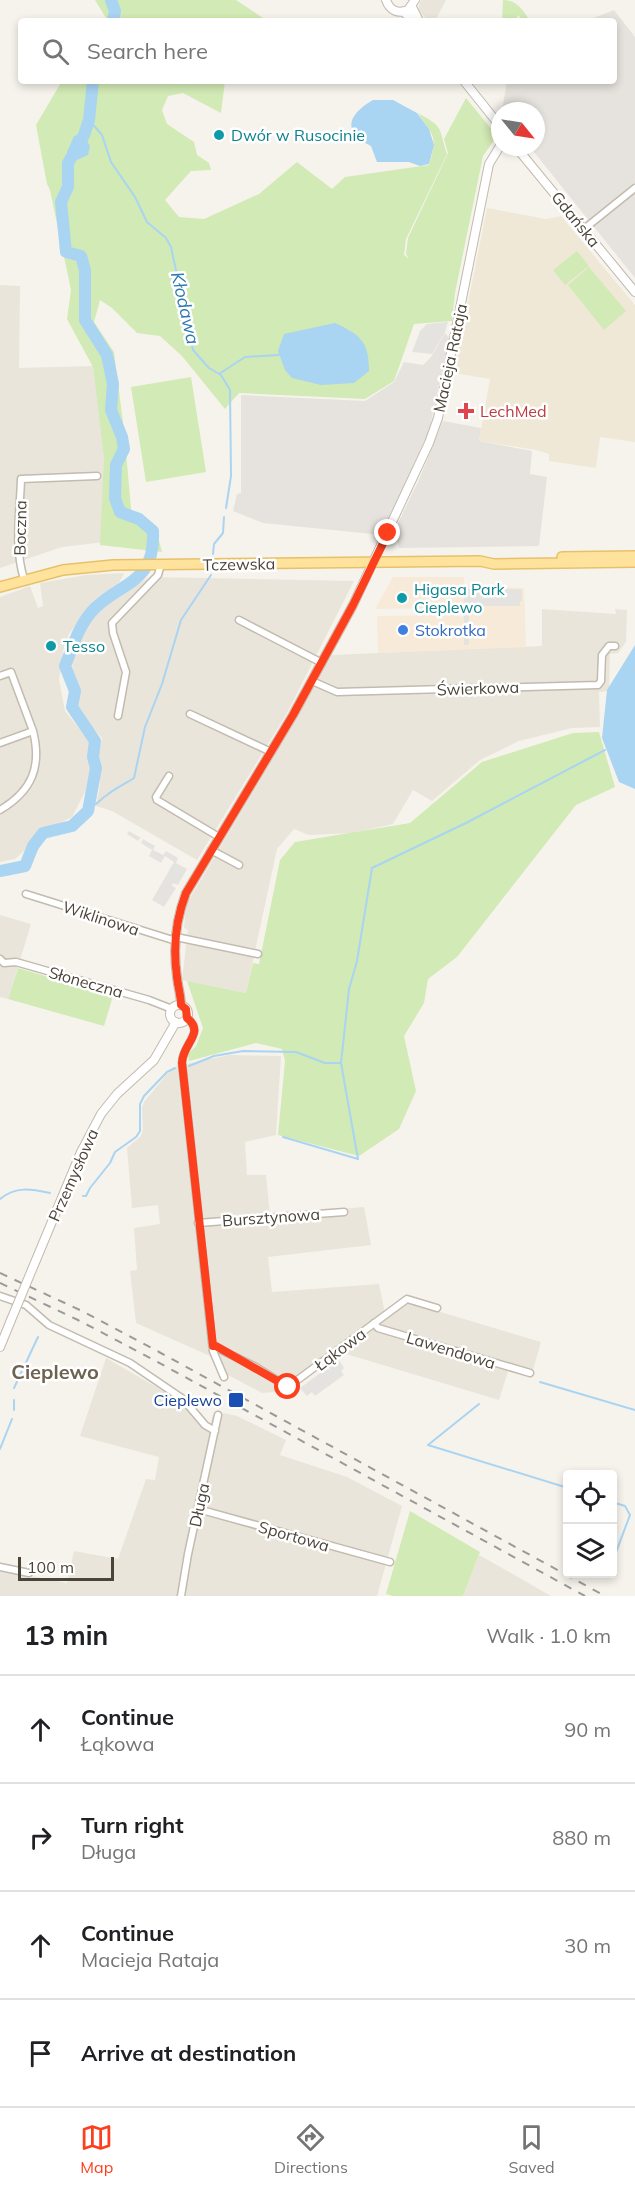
<!DOCTYPE html>
<html lang="en">
<head>
<meta charset="utf-8">
<style>
	:root { --surface:#fff; --page:#f6f6f6; --text:#202124; --muted:#757577; --line:#e0e0e0; --accent:#fc3f1d }
	body { margin:0; font-family:Mulish,sans-serif; background:var(--page); color:var(--text) }
	.controls { position:absolute; right:18px; bottom:18px; display:grid; overflow:hidden; border-radius:6px; box-shadow:0 3px 9px #0003 }
	.controls button { width:54px; height:54px; display:grid; place-items:center; padding:0; border:0; border-bottom:2px solid var(--line); background:var(--surface); color:var(--text); font:30px sans-serif }
	.compass { position:absolute; left:491px; top:102px; width:54px; height:54px; border-radius:50%; background:var(--surface); box-shadow:0 3px 9px #0003; rotate:120deg }
	.scale { position:absolute; left:18px; bottom:15px; width:96px; box-sizing:border-box; padding-left:6px; border:3px solid #4b4439; border-top:0; font-size:16px; line-height:21px; white-space:nowrap; color:#4b4439; -webkit-text-stroke:4px #fff; paint-order:stroke }
	.stop { position:absolute; width:18px; height:18px; margin:-14px; border:4px solid #fc3f1d; border-radius:50%; background:#fff }
	.stop.end { background:#fc3f1d; border-color:#fff; box-shadow:0 2px 6px #0008 }
	.list { margin:0; padding:0; list-style:none }
	h2 { display:flex; justify-content:space-between; align-items:center; height:78px; margin:0; padding:0 24px; font-size:26px }
	h2 small { font-size:20px; font-weight:400; color:var(--muted) }
	.list li { display:grid; grid-template-columns:39px 1fr auto; gap:18px; align-items:center; box-sizing:border-box; height:108px; padding:0 24px; border-top:2px solid var(--line) }
	.list b { display:block; font-size:22px; white-space:nowrap }
	.list p { margin:0; font-size:20px; white-space:nowrap; color:var(--muted) }
	.list em { font-size:20px; font-style:normal; color:var(--muted) }
	.icon { flex:none; width:33px; height:33px; fill:none; stroke:currentColor; stroke-width:2; stroke-linecap:round; stroke-linejoin:round }
	.map { position:relative; flex:none; width:635px; height:1596px; overflow:hidden }
	.search { position:absolute; background:var(--surface); box-shadow:0 3px 9px #0003; left:18px; right:18px; top:18px; height:66px; display:flex; align-items:center; gap:15px; box-sizing:border-box; padding:0 21px; border-radius:6px; color:var(--muted); font-size:22px }
	.sheet { height:510px; background:var(--surface) }
	nav { display:flex; justify-content:space-around; align-items:center; box-sizing:border-box; height:84px; border-top:2px solid var(--line); background:var(--surface); font-size:16px; color:var(--muted) }
	nav a { display:grid; justify-items:center; gap:3px }
	nav .on { color:var(--accent) }
	.map>svg:first-child { display:block }
</style>
</head>
<body>
<div class="map">
<svg width="635" height="1596" viewBox="0 0 635 1596">
	<rect width="100%" height="100%" fill="#f6f3ec"/>
	<path fill="#eae5da" d="M421,0H446L435,21H428L418,9Z
		M0,285L20,286L19,368L93,366L114,541L62,547L0,568Z
		M124,573L118,585L93,601L69,634L63,651L59,680L65,711L90,742L91,772L85,792L72,817L35,835L25,850L15,859L0,862V597L30,586L38,608L43,606L40,583L86,575Z
		M150,577L354,581L287,713L197,860L112,811L96,806L100,784L99,753L102,738L77,710L72,662L90,620L117,595Z
		M542,609L616,614L615,609L627,610L626,642L618,653L610,654L609,691L599,692L600,727L572,728L519,741L480,760L432,801L413,790L393,824L353,833L309,835L294,829L277,849L246,993L182,980L188,930L184,928L186,905L295,721L332,655L542,646Z
		M0,915L31,924L8,999L0,997Z
		M229,1055L281,1056L276,1135L245,1142L247,1175H266L270,1215L364,1207L371,1245L268,1257L272,1292L379,1284L386,1318L407,1302L541,1342L531,1377L508,1371L499,1400L333,1350L274,1392L262,1393L226,1374L217,1356V1351L215,1350L210,1356L136,1323L130,1271L137,1270L134,1228L160,1224L158,1205L132,1208L127,1148L141,1136L143,1130L142,1108L144,1102L166,1075L177,1066Z
		M106,1358L179,1400L208,1432L213,1415L221,1420L223,1413L237,1416L286,1440L280,1455L347,1477L402,1506L377,1596H0V1570L67,1583L74,1551L118,1559L146,1479L155,1480L159,1457L80,1436Z
		M479,1555L518,1577L551,1596H463Z"/>
	<path fill="#f7ead8" d="M393,577H464V586L524,588L526,647L378,653L377,616L454,615L463,617L462,606L459,608L375,609Z"/>
	<path fill="#e6e2dd" d="M614,10L635,37V278L530,147H536V111H502L507,81H614V21H586Z
		M445,333L449,338L429,431L382,535L263,523L233,511L237,494L241,493V395L365,401L394,382L404,362L423,365L431,357Z
		M443,421L481,428L479,441L532,451L530,474L547,477L539,546L399,548L395,529L418,482Z"/>
	<path fill="#efe8d6" d="M487,208L546,219L561,216L635,305V442L600,437L596,468L549,461V454L537,450L479,441L490,379L454,373Z"/>
	<path fill="#d2eab5" d="M95,0H236L266,20L105,21L106,18Z
		M503,0C517,0 523,10 530,21H523L518,15L516,21H502Z
		M62,81H225L221,113L183,93L168,96L162,110L167,124L194,142L197,155L209,163L211,170L191,171L165,200L179,217L204,219L259,194L297,162L332,189L345,177L429,165C438,135 434,138 418,113C445,128 438,127 447,154L406,239L404,255L409,259L406,254L408,238L448,153L444,139L466,98L497,136L483,156L455,293L452,321L414,324L394,381L365,399L239,393L225,409L182,356L160,336L137,333L112,308L100,300L94,322L114,352L124,430L132,519L155,525L162,552L100,545L104,459L93,367L67,319L71,290L50,190L47,184L36,125Z
		M577,251L589,266L565,285L553,270Z
		M589,267L626,311L604,330L568,285Z
		M191,377L206,472L146,482L131,387Z
		M599,732L615,787L576,805L457,957L428,979L424,1003L404,1036L416,1091L399,1129L359,1156L278,1135L285,1061L282,1049L256,1043L189,1061L188,1054L196,1046L203,1028L187,981L246,993L253,963L259,964L280,860L295,842L410,823L482,762L573,733Z
		M18,968L113,996L104,1026L8,999Z
		M410,1511L480,1552L463,1596H393L386,1594Z"/>
	<path fill="#e5e3e0" d="M448,322L445,332L432,354L412,352L420,331L427,324Z
		M464,589H522V601H520V606H469V645H464Z
		M129,831L155,846L153,850L163,855L166,851L178,858L176,863L187,869L178,885L173,883L172,886L176,888L164,907L152,900L174,862L165,856L161,863L149,856L152,850L141,843L143,839L140,838L138,841L127,834Z
		M338,1359L344,1368L341,1371L344,1375L315,1396L312,1392L307,1396L305,1394L300,1388L327,1368L331,1371L328,1366Z"/>
	<path fill="#a9d4f2" d="M373,100H393L417,113L429,129L434,145L429,164L420,166L409,162H377L371,146C342,132 347,115 373,100Z
		M78,135L87,141L90,146L88,155L72,162L67,152L74,136Z
		M335,323C361,335 369,342 369,371L354,383L321,385L292,378L285,370L278,351L284,334Z
		M635,645V789L619,782L602,738L607,690Z"/>
	<g fill="none" stroke-linecap="round" stroke-linejoin="round">
		<path stroke="#a9d4f2" stroke-width="2" d="M89,120L102,135L111,162L135,197L147,222L166,238L171,247L193,350L209,368L221,375L230,390L231,476L226,508
			M219,374L245,357L279,355
			M213,554L214,544L223,533L224,517
			M90,807C99,804 100,799 107,795C115,788 125,784 134,778L145,727L162,684L181,620L211,575
			M189,1066L214,1056L243,1051L296,1052L325,1063H341L349,989L357,961L372,868L466,823L605,750
			M283,1137L358,1159L341,1063
			M83,1196H86L90,1188L110,1163L115,1152L136,1137L140,1131V1104L144,1096L167,1072L175,1068
			M0,1199C16,1186 31,1189 50,1193
			M540,1382L635,1410
			M14,1388L38,1337
			M14,1400V1410
			M479,1404L428,1445L568,1488
			M0,1449L12,1419
			M612,1502L625,1506L630,1515L615,1555L612,1554"/>
		<path stroke="#a9d4f2" stroke-width="12" d="M111,0L115,11L113,21
			M0,871L25,866L33,846L43,833L72,826L88,811L96,768L93,757L95,741L72,707L75,691L65,666C73,646 79,624 95,608C125,580 155,583 153,531L139,519L120,512L115,498L116,465L124,449L122,437L111,410L113,384L107,355L85,320V270L81,256L66,252L61,202L68,187V163L84,135L89,120L93,81"/>
		<g stroke="#c2bbae" stroke-width="9">
			<path id="minor" d="M584,229L635,188
				M24,579C14,548 20,512 21,479L97,476
				M239,620L322,663
				M0,676L11,672L33,731L0,743
				M312,681L337,692L598,685L601,681L602,655L609,646H615
				M190,714L271,752
				M118,716L126,672L113,633L112,623L158,575L161,564
				M169,776L156,797L157,800L219,837
				M0,810C32,791 42,767 33,731
				M211,850L239,865
				M26,894L176,941
				M176,937L258,954
				M0,959L4,963L16,962L149,1000L172,1009
				M187,1018C206,1033 182,1044 182,1063L213,1351L224,1377
				M198,1223L344,1212
				M0,1296L26,1305L49,1325L130,1363L183,1399L205,1425L215,1431
				M374,1323L378,1328L530,1373
				M213,1346L256,1367L288,1387L407,1299L437,1308
				M198,1509L390,1562
				M0,1567L29,1573
				M181,1596L188,1554L218,1415"/>
		</g>
		<g stroke="#c2bbae" stroke-width="10">
			<path id="tertiary" d="M386,0C390,11 398,14 408,10L415,0
				M412,7L419,21
				M404,12L413,21
				M464,81L500,126
				M516,147L635,292
				M181,1005C181,996 178,987 177,977C173,949 176,919 186,893L293,715L353,605L429,443L438,418L489,164L500,146
				M170 1014a9 9 0 1 1 18 0a9 9 0 1 1-18 0Z
				M36,1260L81,1152L101,1114L117,1094L154,1060L176,1022
				M0,1347L11,1320"/>
		</g>
		<g stroke="#e6c16a" stroke-width="12">
			<path id="primary" d="M562,557L635,556
				M0,587L63,570L113,565L480,561L494,564L635,562"/>
		</g>
		<use href="#minor" stroke="#fff" stroke-width="6"/>
		<use href="#tertiary" stroke="#fff" stroke-width="8"/>
		<use href="#primary" stroke="#ffe39c" stroke-width="9"/>
		<path stroke="#9a9a9a" stroke-width="2" stroke-dasharray="8 8" stroke-linecap="butt" d="M0,1273L82,1311L159,1352L605,1596
			M0,1283L78,1320L154,1360L585,1596"/>
		<g stroke="#c2bbae" stroke-width="10" stroke-linecap="butt">
			<path id="tertiary-bridge" d="M11,1320L36,1260"/>
		</g>
		<use href="#tertiary-bridge" stroke="#fff" stroke-width="8"/>
	</g>
	<g fill="none" stroke-linecap="round" stroke-linejoin="round">
		<path stroke="#fc3f1d" stroke-width="8" d="M288,1387L216,1346H213L182,1063C182,1044 206,1033 187,1018L186,1009L181,1005C181,996 178,987 177,977C173,949 176,919 186,893L293,715L353,605L388,533"/>
	</g>
	<g fill="#0f9aa8" stroke="#fff" stroke-width="2">
		<circle cx="219" cy="135" r="6"/>
		<circle cx="402" cy="598" r="6"/>
		<circle cx="51" cy="646" r="6"/>
	</g>
	<path fill="#e0444e" stroke="#fff" stroke-width="2" d="M463 402h6v6h6v6h-6v6h-6v-6h-6v-6h6z"/>
	<circle fill="#3f7fe0" stroke="#fff" stroke-width="2" cx="403" cy="630" r="6"/>
	<rect fill="#1a4fb4" stroke="#fff" stroke-width="2" x="228" y="1392" width="16" height="16" rx="3"/>
	<g text-anchor="middle" stroke-width="5" stroke-linejoin="round" paint-order="stroke">
		<g font-size="16" fill="#0d838f" stroke="#fff" text-anchor="start">
			<text x="231" y="141">Dwór w Rusocinie</text>
			<text x="414" y="595">Higasa Park<tspan x="414" dy="18">Cieplewo</tspan></text>
			<text x="63" y="652">Tesso</text>
		</g>
		<g font-size="16" fill="#4b4439" stroke="#fff">
			<text transform="translate(576 219) rotate(51)" y="6">Gdańska</text>
			<text transform="translate(450 358) rotate(-78)" y="6">Macieja Rataja</text>
			<text transform="translate(20 528) rotate(-89)" y="6">Boczna</text>
			<text transform="translate(239 564) rotate(-1)" y="6">Tczewska</text>
			<text transform="translate(478 688) rotate(-2)" y="6">Świerkowa</text>
			<text transform="translate(101 918) rotate(18)" y="6">Wiklinowa</text>
			<text transform="translate(86 982) rotate(16)" y="6">Słoneczna</text>
			<text transform="translate(73 1175) rotate(-66)" y="6">Przemysłowa</text>
			<text transform="translate(271 1217) rotate(-4)" y="6">Bursztynowa</text>
			<text transform="translate(340 1349) rotate(-37)" y="6">Łąkowa</text>
			<text transform="translate(451 1350) rotate(17)" y="6">Lawendowa</text>
			<text transform="translate(199 1505) rotate(-78)" y="6">Długa</text>
			<text transform="translate(294 1536) rotate(16)" y="6">Sportowa</text>
		</g>
		<g font-size="16" fill="#be3a42" stroke="#fff" text-anchor="start">
			<text x="480" y="417">LechMed</text>
		</g>
		<g font-size="16" fill="#366cbe" stroke="#fff" text-anchor="start">
			<text x="415" y="636">Stokrotka</text>
		</g>
		<g font-size="16" fill="#164399" stroke="#fff" text-anchor="end">
			<text x="222" y="1406">Cieplewo</text>
		</g>
		<g font-size="18" font-style="italic" fill="#2e7ab2" stroke="#fff">
			<text transform="translate(185 308) rotate(77)" y="6">Kłodawa</text>
		</g>
		<g font-size="20" font-weight="bold" fill="#6e6250" stroke="#fff">
			<text x="55" y="1379">Cieplewo</text>
		</g>
	</g>
</svg>
<div class="controls">
<button><svg class="icon" aria-label="locate" viewBox="0 0 24 24"><circle cx="12" cy="12" r="6"/><path d="M12 2v4M12 18v4M2 12h4M18 12h4"/></svg></button>
<button><svg class="icon" aria-label="layers" viewBox="0 0 24 24"><path d="M12 4l9 5-9 5-9-5zM3 14l9 5 9-5"/></svg></button>
</div>
<svg class="compass" viewBox="-18 -18 36 36"><path d="M0-13l5 13h-10z" fill="#e53935"/><path d="M0 13l5-13h-10z" fill="#757577"/></svg>
<div class="scale">100 m</div>
<div class="stop" style="left:288px;top:1387px"></div>
<div class="stop end" style="left:388px;top:533px"></div>
<div class="search"><svg class="icon" aria-label="search" viewBox="0 0 24 24"><circle cx="10" cy="10" r="6"/><path d="M15 15l6 6"/></svg>Search here</div>
</div>
<section class="sheet">
<h2>13 min<small>Walk · 1.0 km</small></h2>
<ul class="list">
<li><svg class="icon" aria-label="ahead" viewBox="0 0 24 24"><path d="M12 20V5M6 11l6-6 6 6"/></svg><div><b>Continue</b><p>Łąkowa</p></div><em>90 m</em></li>
<li><svg class="icon" aria-label="right" viewBox="0 0 24 24"><path d="M7 20v-9h11M14 6l5 5-5 5"/></svg><div><b>Turn right</b><p>Długa</p></div><em>880 m</em></li>
<li><svg class="icon" aria-label="ahead" viewBox="0 0 24 24"><path d="M12 20V5M6 11l6-6 6 6"/></svg><div><b>Continue</b><p>Macieja Rataja</p></div><em>30 m</em></li>
<li><svg class="icon" aria-label="arrive" viewBox="0 0 24 24"><path d="M6 21V4h12l-3 4 3 4H6"/></svg><div><b>Arrive at destination</b></div></li>
</ul>
</section>
<nav>
<a class="on"><svg class="icon" aria-label="map" viewBox="0 0 24 24"><path d="M3 6l6-2 6 2 6-2v14l-6 2-6-2-6 2zM9 4v14M15 6v14"/></svg>Map</a>
<a><svg class="icon" aria-label="directions" viewBox="0 0 24 24"><path d="M12 3l9 9-9 9-9-9zM9 14v-3h6M13 9l2 2-2 2"/></svg>Directions</a>
<a><svg class="icon" aria-label="saved" viewBox="0 0 24 24"><path d="M7 4h10v16l-5-4-5 4z"/></svg>Saved</a>
</nav>
</body>
</html>
